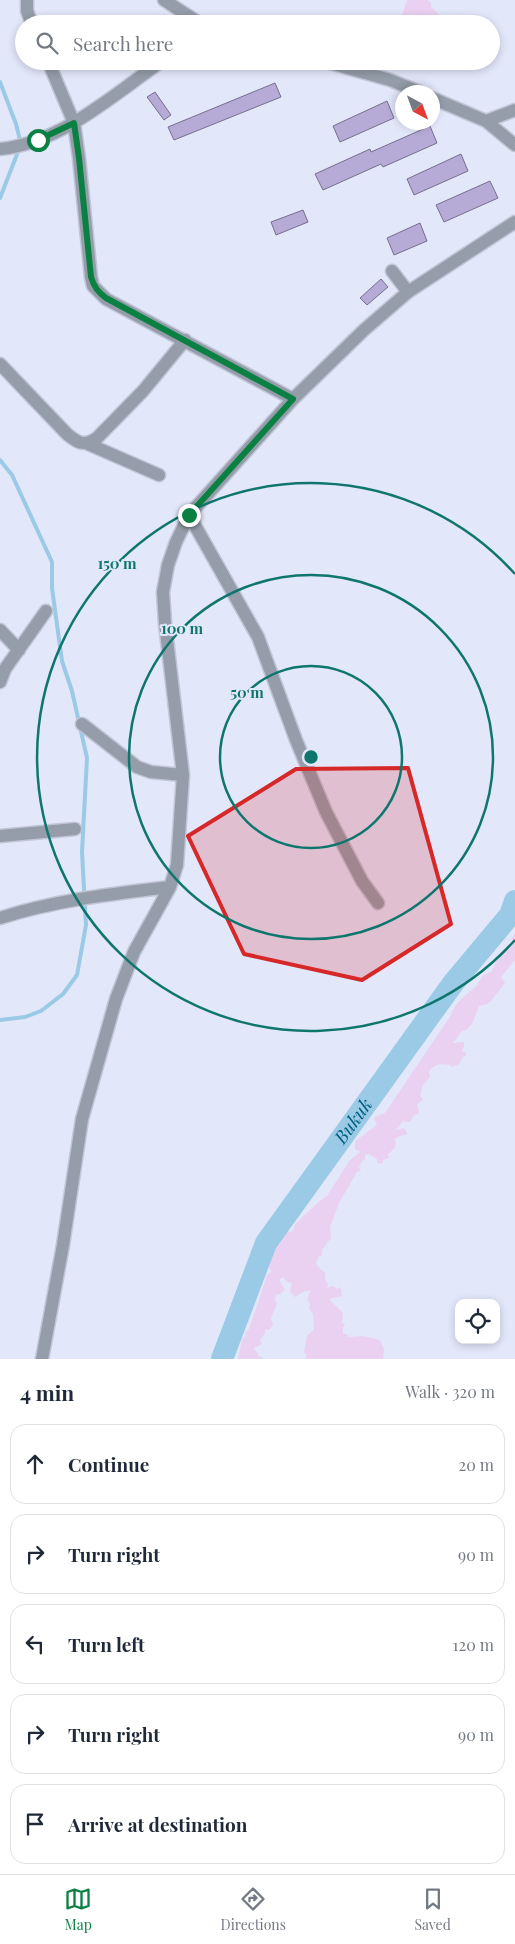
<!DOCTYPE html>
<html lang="en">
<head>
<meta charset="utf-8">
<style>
	:root { --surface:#fff; --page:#f6f6f7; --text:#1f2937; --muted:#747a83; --line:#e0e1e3; --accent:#0b8043 }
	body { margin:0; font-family:"Playfair Display",serif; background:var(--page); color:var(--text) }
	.controls { position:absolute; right:15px; bottom:15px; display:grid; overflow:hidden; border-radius:10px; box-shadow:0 2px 8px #0003 }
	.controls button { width:45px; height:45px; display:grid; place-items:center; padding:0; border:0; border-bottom:1px solid var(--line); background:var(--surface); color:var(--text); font:25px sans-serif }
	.compass { position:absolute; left:395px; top:85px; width:45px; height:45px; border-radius:50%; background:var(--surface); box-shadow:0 2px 8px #0003; rotate:139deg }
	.stop { position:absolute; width:15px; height:15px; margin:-11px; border:4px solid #0b8043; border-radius:50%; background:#fff }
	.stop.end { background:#0b8043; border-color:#fff; box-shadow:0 1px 5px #0008 }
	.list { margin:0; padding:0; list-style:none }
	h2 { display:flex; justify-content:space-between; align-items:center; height:65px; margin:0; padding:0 20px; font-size:21px }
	h2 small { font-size:16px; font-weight:400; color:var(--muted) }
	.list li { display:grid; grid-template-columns:32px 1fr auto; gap:15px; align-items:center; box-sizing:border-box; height:80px; margin:0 10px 10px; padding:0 10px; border:1px solid var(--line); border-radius:15px }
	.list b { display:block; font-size:19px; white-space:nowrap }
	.list em { font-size:16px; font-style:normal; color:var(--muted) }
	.icon { flex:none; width:28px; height:28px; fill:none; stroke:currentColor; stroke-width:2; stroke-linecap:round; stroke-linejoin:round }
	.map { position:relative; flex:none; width:515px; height:1359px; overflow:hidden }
	.search { position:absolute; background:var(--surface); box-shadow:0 2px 8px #0003; left:15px; right:15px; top:15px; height:55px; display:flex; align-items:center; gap:12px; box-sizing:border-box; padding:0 18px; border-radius:28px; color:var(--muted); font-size:19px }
	.sheet { height:515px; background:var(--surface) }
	nav { display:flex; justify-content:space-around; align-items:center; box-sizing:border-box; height:70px; border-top:1px solid var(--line); background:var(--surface); font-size:14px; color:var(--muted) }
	nav a { display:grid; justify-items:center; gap:2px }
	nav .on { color:var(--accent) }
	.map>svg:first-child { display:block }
</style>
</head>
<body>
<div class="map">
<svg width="515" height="1359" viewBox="0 0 515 1359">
	<rect width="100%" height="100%" fill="#e3e7fa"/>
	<path fill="#ead1f1" d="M407,0H428L431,3V7L440,15V19L445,16L451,24H401L398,20L399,15H402Z
		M515,934V960L501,977L505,983L491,1001L487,1004L479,1006L472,1024L466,1030L462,1031L453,1043L464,1042V1046L462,1051L466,1053V1056L463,1057L459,1064L452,1067L450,1065C440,1064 435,1063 429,1072L430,1077L423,1085L420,1096L423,1099L417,1105L419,1111L418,1114L414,1115L410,1122H405L404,1120L396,1130L404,1128L407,1133L406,1135L399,1136L394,1140L396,1142L394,1149L388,1154L389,1158L383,1160V1163L380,1164L377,1162V1159L368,1154L365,1155V1160L362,1161L359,1167L361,1171L357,1172L339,1203L330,1227L331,1238L322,1250V1256H319L316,1263L318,1267L325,1273V1279L328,1284L327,1288L333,1286L337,1289L341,1287L342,1296L329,1299L343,1313L342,1323L345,1324L343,1328V1334H347L348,1337L363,1336L380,1340L384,1349L383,1359H305L307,1356L304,1352L307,1336L314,1329L313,1314L309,1309L310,1304L307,1299L311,1290L303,1292L295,1297L290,1292L292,1283L287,1282L283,1277L279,1280L285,1290L279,1295L276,1294L275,1300L277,1304L271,1318L273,1325L269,1330L265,1329V1333L260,1340L262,1344L254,1348L259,1356L264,1359H238L242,1339L246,1336L245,1333L249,1329L267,1275L272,1271L267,1266L270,1262L266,1257L268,1247L275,1240V1236L280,1232L284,1234L293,1231L295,1224L321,1200L327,1196L350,1160L360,1152L355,1149V1141L377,1125L374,1119L375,1117L385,1113L451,1015C454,1003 466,995 474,988C479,984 480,979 483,975L491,972L500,955L510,948L514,943L511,939Z"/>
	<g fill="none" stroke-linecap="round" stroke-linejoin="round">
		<path stroke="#9acae5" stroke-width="4" d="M0,82L16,124L21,144L0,198
			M0,460L12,475L52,562V588L62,661L72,691L87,758L82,852L86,925L77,975L63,994L41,1011L25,1017L0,1020"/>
		<path stroke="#9acae5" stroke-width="22" id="s1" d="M222,1359L266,1243L454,982L510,915L515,901"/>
	</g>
	<path fill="#b6aad6" stroke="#766f8c" d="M275,83L281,97L174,140L168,127Z
		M155,92L171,115L164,120L147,97Z
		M387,101L394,118L340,142L333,126Z
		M430,126L437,143L383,167L381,164L323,190L315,174L370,149L371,152Z
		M461,154L468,171L414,195L407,179Z
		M490,181L498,198L444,222L436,205Z
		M303,210L308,222L276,235L271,222Z
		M420,223L427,241L394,255L387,238Z
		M381,279L388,287L367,305L360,298Z"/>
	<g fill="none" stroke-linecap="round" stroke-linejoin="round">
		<g stroke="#c1c5d6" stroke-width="15">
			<path id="minor" d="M27,0V11L32,24
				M164,0L201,24
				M48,61L74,123L79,158L91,277L93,286L106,299L293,399
				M323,61L390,80L420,92
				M432,98L486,121L515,145
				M486,121L515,110
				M0,149C61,143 113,95 162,61
				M392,271L408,292
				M0,364L67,434C78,443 84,447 97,438L143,391L185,340
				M88,444L159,475
				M189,515L258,637L296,740L326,812L362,881L378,903
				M0,630L19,650
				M0,682L5,669L46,611
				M82,724L137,767L151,772L183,775
				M0,836L75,829
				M0,918C56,900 112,894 170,887
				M42,1359L63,1245L82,1119L116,999L134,952L170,887L177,865L183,775L165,623L163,592L168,565L176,542L189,515L293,399L364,330L408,292L515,222"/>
		</g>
		<use href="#minor" stroke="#949da9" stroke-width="12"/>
	</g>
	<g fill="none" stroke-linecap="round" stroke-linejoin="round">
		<path stroke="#0b8043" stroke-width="6" d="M38,140L74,123L79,158L91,277C94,287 98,292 106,298L293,399L189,515"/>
	</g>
	<path fill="#d62828" fill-opacity="0.2" stroke="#d62828" stroke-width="4" stroke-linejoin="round" d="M408,768L451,924L362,980L244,954L188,836L296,769Z"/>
	<g fill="none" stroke="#0f766e" stroke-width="2.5">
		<circle cx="311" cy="757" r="91"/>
		<circle cx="311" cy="757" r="182"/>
		<path d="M515 940A274 274 0 1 1 515 574"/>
	</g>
	<g text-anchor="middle" stroke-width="4" stroke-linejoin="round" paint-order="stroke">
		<g font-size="18" font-style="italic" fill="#015e81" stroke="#e3e7fa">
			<text dy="6" stroke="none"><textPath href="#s1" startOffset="274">Bukuk</textPath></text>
		</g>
	</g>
	<circle cx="311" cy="757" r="8" fill="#0f766e" stroke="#e3e7fa" stroke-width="2.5"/>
	<g font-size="15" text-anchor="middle" font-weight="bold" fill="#0f766e" stroke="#e3e7fa" stroke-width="4" stroke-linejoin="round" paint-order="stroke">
		<text x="117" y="569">150 m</text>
		<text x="182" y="634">100 m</text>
		<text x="247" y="698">50 m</text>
	</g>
</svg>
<div class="controls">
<button><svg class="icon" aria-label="locate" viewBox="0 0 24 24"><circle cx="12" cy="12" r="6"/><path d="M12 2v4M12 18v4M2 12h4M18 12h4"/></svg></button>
</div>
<svg class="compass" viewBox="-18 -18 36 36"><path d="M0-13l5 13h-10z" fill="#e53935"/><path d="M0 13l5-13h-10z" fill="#747a83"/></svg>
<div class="stop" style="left:38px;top:140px"></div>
<div class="stop end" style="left:189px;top:515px"></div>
<div class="search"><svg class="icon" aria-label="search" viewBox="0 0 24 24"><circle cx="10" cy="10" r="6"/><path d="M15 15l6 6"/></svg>Search here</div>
</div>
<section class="sheet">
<h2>4 min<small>Walk · 320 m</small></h2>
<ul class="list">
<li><svg class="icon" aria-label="ahead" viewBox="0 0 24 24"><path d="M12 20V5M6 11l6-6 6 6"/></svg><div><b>Continue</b></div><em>20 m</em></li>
<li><svg class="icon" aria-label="right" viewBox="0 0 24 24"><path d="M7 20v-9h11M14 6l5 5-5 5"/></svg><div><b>Turn right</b></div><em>90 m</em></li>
<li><svg class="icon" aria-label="left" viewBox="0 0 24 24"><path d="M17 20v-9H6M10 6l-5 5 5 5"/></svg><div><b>Turn left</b></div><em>120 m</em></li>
<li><svg class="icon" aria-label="right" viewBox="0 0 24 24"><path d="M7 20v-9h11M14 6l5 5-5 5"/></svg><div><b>Turn right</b></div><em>90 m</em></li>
<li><svg class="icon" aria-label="arrive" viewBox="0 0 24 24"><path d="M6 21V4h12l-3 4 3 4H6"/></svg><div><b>Arrive at destination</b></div></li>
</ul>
</section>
<nav>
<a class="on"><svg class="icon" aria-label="map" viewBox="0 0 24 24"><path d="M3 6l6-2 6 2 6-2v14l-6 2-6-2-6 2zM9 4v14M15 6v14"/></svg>Map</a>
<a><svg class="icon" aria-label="directions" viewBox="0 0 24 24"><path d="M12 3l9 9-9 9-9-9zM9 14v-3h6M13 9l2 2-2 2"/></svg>Directions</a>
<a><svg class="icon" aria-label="saved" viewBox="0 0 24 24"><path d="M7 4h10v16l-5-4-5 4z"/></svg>Saved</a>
</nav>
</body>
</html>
